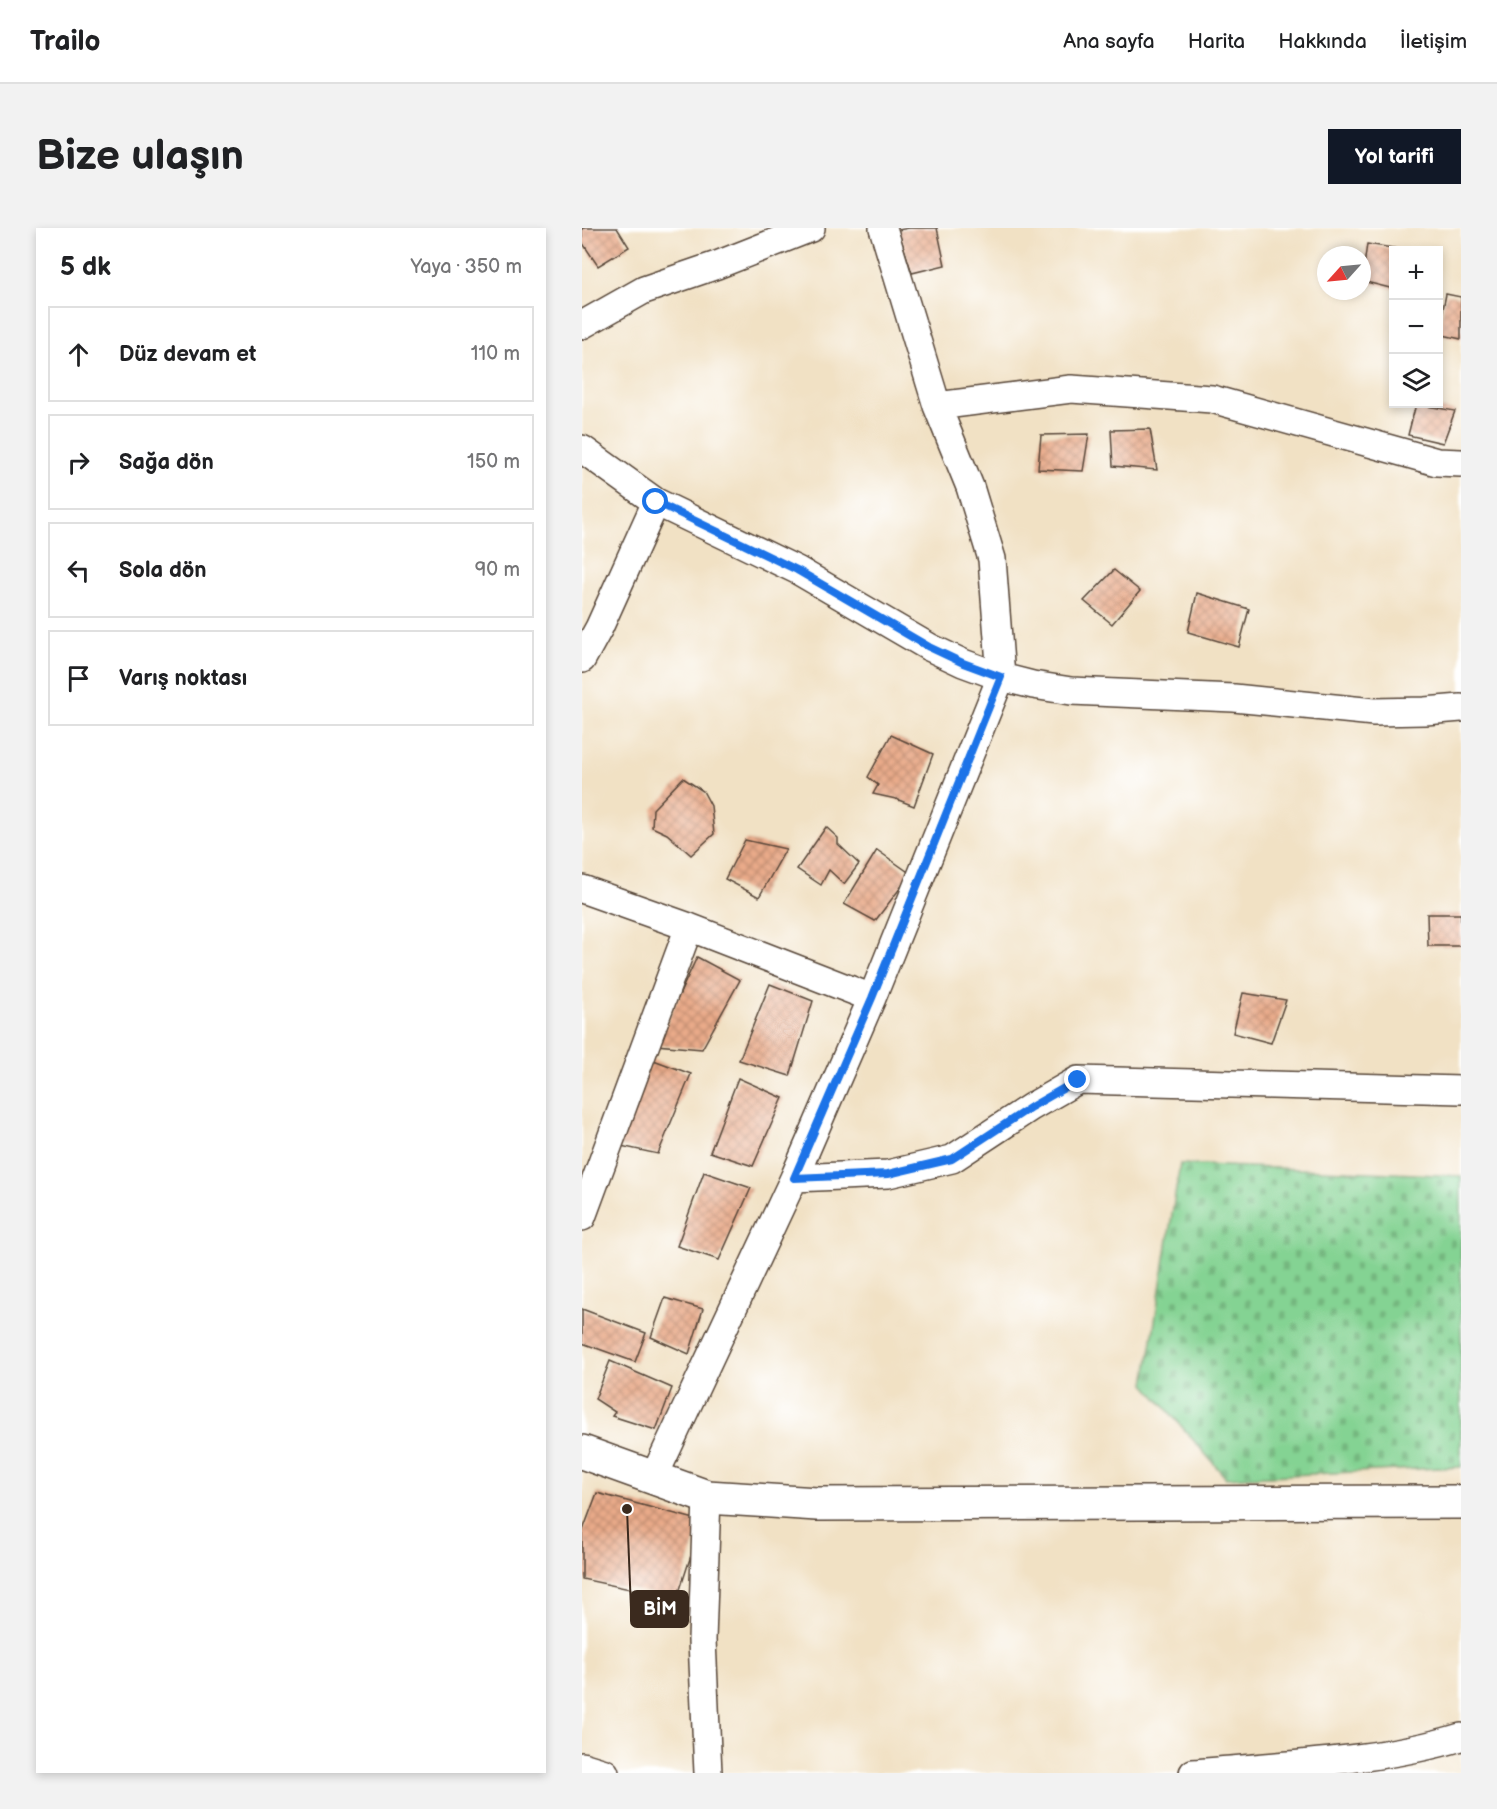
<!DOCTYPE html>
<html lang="tr">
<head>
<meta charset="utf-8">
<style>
	:root { --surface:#fff; --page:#f2f2f2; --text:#202124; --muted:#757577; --line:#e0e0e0; --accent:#111827 }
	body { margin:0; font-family:"Balsamiq Sans",sans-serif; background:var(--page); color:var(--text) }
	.controls { position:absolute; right:18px; top:18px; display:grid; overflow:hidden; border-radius:0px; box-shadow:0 3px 9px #0003 }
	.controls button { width:54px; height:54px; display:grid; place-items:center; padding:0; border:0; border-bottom:2px solid var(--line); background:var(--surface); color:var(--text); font:30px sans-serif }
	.compass { position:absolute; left:735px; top:18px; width:54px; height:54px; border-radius:50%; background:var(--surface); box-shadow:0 3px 9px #0003; rotate:243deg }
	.stop { position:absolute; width:18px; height:18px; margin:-14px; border:4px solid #1a73e8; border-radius:50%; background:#fff }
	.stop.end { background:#1a73e8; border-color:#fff; box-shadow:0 2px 6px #0008 }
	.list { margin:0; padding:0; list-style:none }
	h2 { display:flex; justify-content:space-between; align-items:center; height:78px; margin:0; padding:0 24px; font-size:26px }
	h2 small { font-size:20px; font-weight:400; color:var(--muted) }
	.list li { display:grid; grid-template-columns:39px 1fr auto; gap:18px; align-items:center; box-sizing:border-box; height:96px; margin:0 12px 12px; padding:0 12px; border:2px solid var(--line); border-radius:0px }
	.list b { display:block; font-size:22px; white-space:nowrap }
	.list em { font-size:20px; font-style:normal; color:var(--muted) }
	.icon { flex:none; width:33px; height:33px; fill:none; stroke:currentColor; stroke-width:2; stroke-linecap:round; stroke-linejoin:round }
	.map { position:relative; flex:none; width:879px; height:1545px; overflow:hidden; border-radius:0px }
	header { display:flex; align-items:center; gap:36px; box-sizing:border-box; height:84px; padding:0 30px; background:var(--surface); border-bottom:2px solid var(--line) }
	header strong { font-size:28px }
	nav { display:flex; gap:33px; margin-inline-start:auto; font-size:21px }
	.intro { display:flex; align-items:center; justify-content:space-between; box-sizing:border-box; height:144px; padding:0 36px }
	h1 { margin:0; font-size:42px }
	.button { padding:15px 27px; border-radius:0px; background:var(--accent); color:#fff; font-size:21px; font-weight:700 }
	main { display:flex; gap:36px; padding:0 36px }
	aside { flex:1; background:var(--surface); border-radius:0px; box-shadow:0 3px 9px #0003 }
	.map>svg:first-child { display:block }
</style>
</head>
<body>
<header>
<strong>Trailo</strong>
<nav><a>Ana sayfa</a><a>Harita</a><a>Hakkında</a><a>İletişim</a></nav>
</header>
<div class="intro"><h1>Bize ulaşın</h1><a class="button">Yol tarifi</a></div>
<main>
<aside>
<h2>5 dk<small>Yaya · 350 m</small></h2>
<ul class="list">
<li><svg class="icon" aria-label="ahead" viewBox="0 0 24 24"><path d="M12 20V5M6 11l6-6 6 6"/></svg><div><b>Düz devam et</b></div><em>110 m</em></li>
<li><svg class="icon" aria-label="right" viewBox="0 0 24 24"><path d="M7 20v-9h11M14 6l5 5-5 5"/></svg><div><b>Sağa dön</b></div><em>150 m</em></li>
<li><svg class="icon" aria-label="left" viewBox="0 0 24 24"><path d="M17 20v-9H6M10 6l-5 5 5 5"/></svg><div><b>Sola dön</b></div><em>90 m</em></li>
<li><svg class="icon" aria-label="arrive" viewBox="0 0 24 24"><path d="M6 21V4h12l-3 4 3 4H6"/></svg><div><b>Varış noktası</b></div></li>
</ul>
</aside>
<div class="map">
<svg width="879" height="1545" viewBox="0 0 879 1545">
	<defs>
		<pattern id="cemetery-stones" width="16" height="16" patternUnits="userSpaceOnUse" patternTransform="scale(1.5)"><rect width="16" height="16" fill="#84d393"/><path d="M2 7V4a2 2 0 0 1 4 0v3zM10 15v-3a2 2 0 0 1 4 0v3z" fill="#73b57e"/></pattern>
		<pattern id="building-cross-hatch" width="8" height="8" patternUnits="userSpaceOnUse" patternTransform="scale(1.5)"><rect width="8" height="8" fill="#e9aa89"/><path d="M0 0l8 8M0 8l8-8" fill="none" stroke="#be8b6f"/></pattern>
	</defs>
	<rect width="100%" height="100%" fill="#fff"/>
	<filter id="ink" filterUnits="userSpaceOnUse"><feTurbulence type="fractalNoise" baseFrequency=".0167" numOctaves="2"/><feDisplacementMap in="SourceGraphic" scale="12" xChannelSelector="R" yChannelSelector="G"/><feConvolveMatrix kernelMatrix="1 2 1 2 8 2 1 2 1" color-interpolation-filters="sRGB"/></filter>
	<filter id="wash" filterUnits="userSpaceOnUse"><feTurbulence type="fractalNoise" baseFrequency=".008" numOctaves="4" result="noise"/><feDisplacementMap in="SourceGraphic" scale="24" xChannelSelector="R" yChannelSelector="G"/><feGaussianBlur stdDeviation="1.35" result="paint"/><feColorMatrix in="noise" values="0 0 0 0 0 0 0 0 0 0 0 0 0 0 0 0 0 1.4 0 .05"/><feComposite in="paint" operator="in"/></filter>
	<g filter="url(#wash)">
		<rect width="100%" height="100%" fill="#f1e1c4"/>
		<path fill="url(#cemetery-stones)" stroke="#607e58" stroke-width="1.5" d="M598,936L879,948V1239L644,1250L563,1156Z"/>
		<g id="blocks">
			<path fill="url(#building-cross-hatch)" d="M0,0H35L47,19L16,38L0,14Z
				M327,0H355L363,37L330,45L316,2Z
				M785,16L817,21L812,22V61L780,53Z
				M864,66L879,69V111L856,106Z
				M834,176L873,183L861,215L826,207Z
				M568,201L575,242L531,238L529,202Z
				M507,206L501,243L456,241L459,207Z
				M532,342L558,363L530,396L502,373Z
				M615,365L667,381L657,419L606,404Z
				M309,507L351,526L332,578L314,571L291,566L296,557L286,549Z
				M101,550L121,563L129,578L132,606L109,627L85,606L70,599L71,581Z
				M244,599L256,610V616L277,636L262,656L247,642L239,657L215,641Z
				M163,612L204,621L177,669L143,651Z
				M295,622L329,646L293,693L262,676Z
				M845,686H879V718H846Z
				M115,729L158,752L120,821L74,817Z
				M188,756L231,773L208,848L157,832Z
				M661,765L704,772L689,815L651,805Z
				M69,831L109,846L76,926L34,917Z
				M156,850L201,870L171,938L128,924Z
				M122,944L169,960L137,1032L95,1018Z
				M83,1070L121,1081L107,1126L69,1109Z
				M0,1081L64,1105L53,1134L0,1115Z
				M28,1133L90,1160L74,1202L30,1188L33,1184L13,1171Z
				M15,1265L120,1293L95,1371L0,1351V1305Z"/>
		</g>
	</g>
	<g filter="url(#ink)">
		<use href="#blocks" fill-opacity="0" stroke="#564537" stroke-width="1.5"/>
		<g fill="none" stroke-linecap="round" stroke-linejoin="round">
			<g stroke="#564537" stroke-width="30">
				<path id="minor" d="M0,97L62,62L135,37L229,0
					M355,178L489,161L630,171L855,234L879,235
					M0,221L74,274L215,342L347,419L381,435L419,449L451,457L489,463L652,470L792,484L843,483L879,480
					M0,431L17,400L74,274
					M0,661L107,699L290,770
					M212,950L306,946L370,931L449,879L496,852L879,862
					M0,989L107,699
					M71,1251L212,950L290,770L419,449L410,331L388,259L355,178L301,0
					M125,1269L120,1412L126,1545
					M0,1538L23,1545
					M611,1545C696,1537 798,1534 879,1509"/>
			</g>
			<g stroke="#564537" stroke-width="36">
				<path id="major" d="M0,1224L125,1269L235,1276L879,1274"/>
			</g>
			<use href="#minor" stroke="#fff" stroke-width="27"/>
			<use href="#major" stroke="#fff" stroke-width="33"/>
		</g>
	</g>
	<g fill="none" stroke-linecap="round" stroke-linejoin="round" filter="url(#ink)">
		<path stroke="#1a73e8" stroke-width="8" d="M74,274L215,342L347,419L381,435L419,449L290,770L212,950L306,946L370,931L449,879L496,852"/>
	</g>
	<path fill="none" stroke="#3b2a1e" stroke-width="2" d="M45 1281L49 1381"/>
	<circle fill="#3b2a1e" stroke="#fff" stroke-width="2" cx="45" cy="1281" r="6"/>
	<rect fill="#3b2a1e" stroke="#3b2a1e" stroke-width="2" x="49" y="1363" width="57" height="36" rx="6"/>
	<g font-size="18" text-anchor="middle" font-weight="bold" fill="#fff">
		<text x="78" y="1387">BİM</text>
	</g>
</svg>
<div class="controls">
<button>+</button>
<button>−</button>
<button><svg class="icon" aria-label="layers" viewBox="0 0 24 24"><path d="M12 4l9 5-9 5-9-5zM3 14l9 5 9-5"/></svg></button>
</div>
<svg class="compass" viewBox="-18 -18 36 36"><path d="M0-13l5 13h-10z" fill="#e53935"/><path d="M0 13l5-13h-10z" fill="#757577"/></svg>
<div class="stop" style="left:74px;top:274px"></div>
<div class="stop end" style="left:496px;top:852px"></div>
</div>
</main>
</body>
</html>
